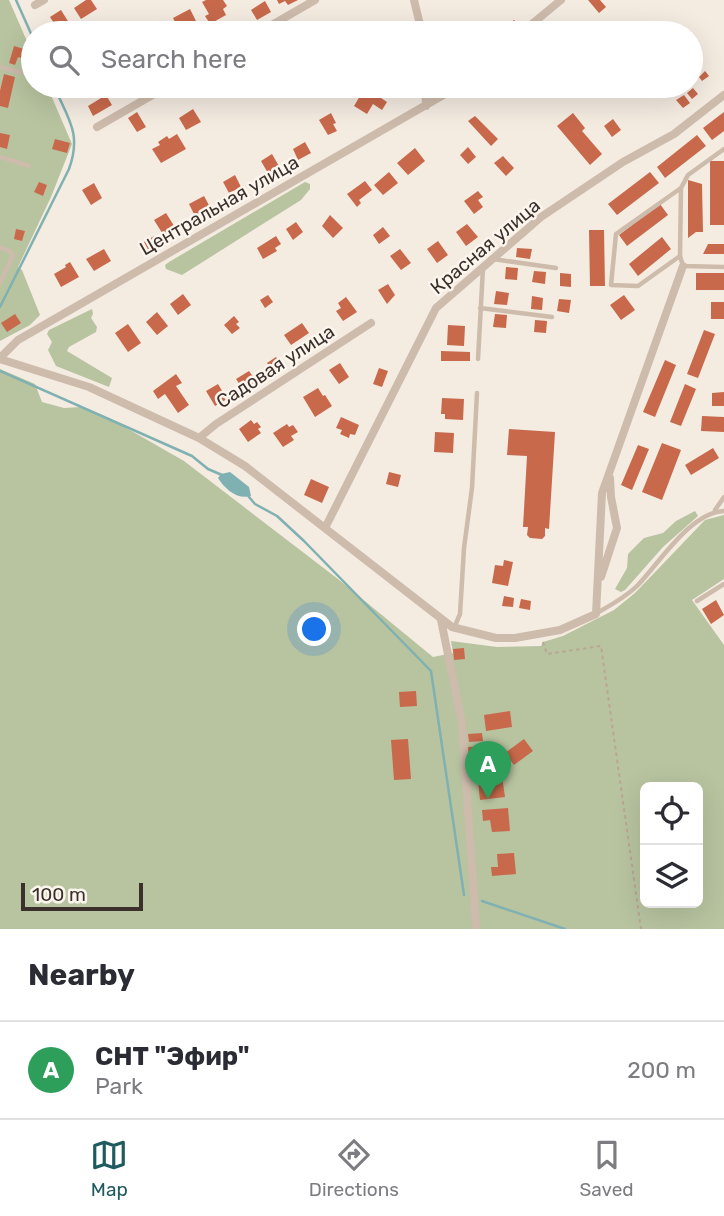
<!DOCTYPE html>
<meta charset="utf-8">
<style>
body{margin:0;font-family:Rubik,sans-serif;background:#f2f2f3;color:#2b2b33}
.controls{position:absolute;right:21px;bottom:21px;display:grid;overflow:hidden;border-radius:10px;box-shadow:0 7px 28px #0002}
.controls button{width:63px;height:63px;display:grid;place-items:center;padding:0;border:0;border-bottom:2px solid #e1e1e2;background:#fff;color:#2b2b33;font:35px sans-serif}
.scale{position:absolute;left:21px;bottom:18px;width:122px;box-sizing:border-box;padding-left:7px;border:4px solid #3b302b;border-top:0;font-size:19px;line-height:24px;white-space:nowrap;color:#3b302b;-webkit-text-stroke:5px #fbf5ee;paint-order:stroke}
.you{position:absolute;left:315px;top:630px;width:24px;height:24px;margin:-18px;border:5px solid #fff;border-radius:50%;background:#1a73e8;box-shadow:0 0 0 10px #1a73e833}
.badge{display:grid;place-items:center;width:46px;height:46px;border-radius:50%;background:#1f5a5e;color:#fff;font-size:23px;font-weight:700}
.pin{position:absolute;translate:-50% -58px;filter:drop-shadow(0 2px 4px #0008)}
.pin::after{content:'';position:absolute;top:37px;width:24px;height:21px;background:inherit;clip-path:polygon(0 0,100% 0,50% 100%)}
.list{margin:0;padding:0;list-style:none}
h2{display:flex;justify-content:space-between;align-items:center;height:91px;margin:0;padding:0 28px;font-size:30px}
h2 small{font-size:23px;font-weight:400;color:#7c7c81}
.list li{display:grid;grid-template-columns:46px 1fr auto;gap:21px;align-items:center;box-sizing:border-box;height:98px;padding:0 28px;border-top:2px solid #e1e1e2}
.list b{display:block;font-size:26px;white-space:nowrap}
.list p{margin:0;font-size:23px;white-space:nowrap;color:#7c7c81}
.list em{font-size:23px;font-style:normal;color:#7c7c81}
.icon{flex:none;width:38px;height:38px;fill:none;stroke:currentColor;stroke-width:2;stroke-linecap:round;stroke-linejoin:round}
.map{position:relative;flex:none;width:724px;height:929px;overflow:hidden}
.search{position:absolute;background:#fff;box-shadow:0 7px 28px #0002;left:21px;right:21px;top:21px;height:77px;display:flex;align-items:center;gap:18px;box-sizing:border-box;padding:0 24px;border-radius:38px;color:#7c7c81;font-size:26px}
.sheet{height:189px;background:#fff}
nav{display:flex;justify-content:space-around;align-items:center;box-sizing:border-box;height:98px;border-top:2px solid #e1e1e2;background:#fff;font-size:19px;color:#7c7c81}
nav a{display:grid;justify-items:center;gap:4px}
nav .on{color:#1f5a5e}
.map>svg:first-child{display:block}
.green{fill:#b8c4a0;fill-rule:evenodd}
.water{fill:#7fb0b2}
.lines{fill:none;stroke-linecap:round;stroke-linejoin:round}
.stream{stroke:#7fb0b2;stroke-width:2.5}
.building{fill:#c8694b}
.path{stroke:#b9a596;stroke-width:2;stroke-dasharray:3.5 3.5;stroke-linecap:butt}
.service{stroke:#cdbbac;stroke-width:4.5}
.minor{stroke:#cdbbac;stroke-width:8}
.labels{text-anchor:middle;stroke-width:5;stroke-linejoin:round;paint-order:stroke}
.street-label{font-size:19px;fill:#3b302b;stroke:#fbf5ee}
</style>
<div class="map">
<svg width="724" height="929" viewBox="0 0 724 929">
<rect width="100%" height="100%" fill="#f4ebe1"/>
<path class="green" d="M0,0H9L33,55V86H47L72,144L51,197L18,267L22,270L40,315L30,325L0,341Z
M305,182L310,184V189L301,200L182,275L166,269L165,265L169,262Z
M92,309L93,314L91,318L97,327L96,332L69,347L67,351L112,378L109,387L56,366L48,350L52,342L47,334L49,330Z
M0,369L35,384L42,402L64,408L81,407L109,418L184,461L338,579L433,657L453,653L451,641L497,647L541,646L543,642L563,636L614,610L635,593L705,520L724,515V579L692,600L724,645V929H0ZM645,787H698V903H645Z
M695,511L698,516L663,547L625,590L621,592L615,589L627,568L628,554L644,538L663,533L676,521Z"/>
<path class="water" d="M230,472L249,487L251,496C237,500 225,489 218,478L221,474Z"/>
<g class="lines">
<path class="stream" d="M16,0L33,38
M0,307L69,169C82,133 68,119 54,86
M0,371L192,456L208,469L222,475
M249,497L255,504L277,516L304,541L431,671L464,895
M482,901L565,929"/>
</g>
<path class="building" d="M86,0H91L97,9L81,19L74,8Z
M206,0H223L227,6L223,9L226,15L210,24L205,16L209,14L202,2Z
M277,0H298L288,5L285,1L279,4Z
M588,0H600L606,7L599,13Z
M265,1L271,12L257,20L251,10Z
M190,9L197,23L193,25L197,32L173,33L179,30L173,18Z
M61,10L71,26L60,33L50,17Z
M514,20L518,24L510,31L506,26Z
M14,46L24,49L21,58L18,57L15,65L9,63Z
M705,71L709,76L702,81L699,77Z
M4,74L15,77L8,108L0,106V91Z
M122,86H141L127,94Z
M210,86H227L228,88L210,98L205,88Z
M366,86H385L378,96L387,102L382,110L373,104L367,114L354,106Z
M490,86H501L504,89L493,97L486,89Z
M693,88L698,94L692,99L687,93Z
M106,95L112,105L93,116L88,106Z
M684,95L690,103L683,108L676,100Z
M193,109L201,122L186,130L179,118Z
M137,112L146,127L137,132L128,118Z
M724,112V131L712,140L703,128Z
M331,113L336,123L333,124L337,131L328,135L319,120Z
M573,113L585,128L582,131L602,154L590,165L557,126Z
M475,116L498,139L491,146L468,121Z
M613,119L621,130L612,137L604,126Z
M0,133L10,135L7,149L0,147Z
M177,134L186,149L161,163L152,149L160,145L158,142L167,136L169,139Z
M697,135L706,146L665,178L657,167Z
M55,139L70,143L67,153L52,149Z
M305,142L311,153L298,160L293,149Z
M468,147L476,157L468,164L460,155Z
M415,148L425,161L408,175L397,163Z
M272,154L280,168L269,175L261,161Z
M503,156L514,168L506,176L494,163Z
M710,161H724V225H710Z
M389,172L398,183L383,195L374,185Z
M650,172L659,183L617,215L608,204Z
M235,175L241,187L229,193L223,182Z
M688,180L702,184L703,232H696L688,238Z
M365,181L372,190L359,200L361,203L357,207L347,194Z
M39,182L47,185L43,196L34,192Z
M94,183L102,198L91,205L82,190Z
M478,191L483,197L478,200L483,207L474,214L464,201Z
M204,196L210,207L195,216L189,204Z
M660,204L668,215L627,246L619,235Z
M166,213L176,229L164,236L154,220Z
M330,215L343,228L333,238L322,226Z
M296,222L303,232L293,240L286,229Z
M467,224L478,237L466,246L456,232Z
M383,227L390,236L379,244L373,235Z
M16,229L25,231L22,241L14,239Z
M589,230H604L605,286H590Z
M154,236L158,244L148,250L144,242Z
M276,236L281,244L275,248L277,251L263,259L257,248Z
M662,237L671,249L638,276L629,264Z
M438,241L448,255L437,263L427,249Z
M708,244H724V254H703Z
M517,248L532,249L530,259L516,257Z
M104,249L111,261L94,271L86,259Z
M400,249L411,263L401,270L390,256Z
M70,262L79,277L61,287L54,274L66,267L65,265Z
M506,267L518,268L517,280L505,279Z
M534,271L546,272L545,284L532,282Z
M560,273L571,274V287L560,286Z
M696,273H724V290H696Z
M388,284L395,295L387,304L378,290Z
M496,291L509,293L507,305L494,304Z
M183,294L191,305L178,315L170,304Z
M268,295L273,302L265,308L260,300Z
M624,295L635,310L621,320L610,305Z
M532,296L543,298L542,310L531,309Z
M346,297L357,312L343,321L336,311L341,308L338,303Z
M559,299L571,300L569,313L557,311Z
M711,302H724V319H711Z
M157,312L168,326L157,335L146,322Z
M15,314L21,323L7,332L1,323Z
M495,314L507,315L506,328L493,327Z
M234,316L239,322L236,324L240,328L232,334L224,325Z
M535,320L547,321L546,333L534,332Z
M302,323L309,333L291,345L284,335Z
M128,324L141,343L128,352L115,333Z
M448,325L465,326L464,346L447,345Z
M704,330L715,334L698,378L687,374Z
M441,351L470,352V361H441Z
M276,357L284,369L275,375L267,363Z
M665,360L676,365L655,417L643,412Z
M340,363L349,377L339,384L329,370Z
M379,368L388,371L382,387L373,384Z
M249,371L257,382L244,391L236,379Z
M176,374L182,383L176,386L189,405L178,413L165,394L158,399L153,391Z
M218,384L227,399L215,406L206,391Z
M685,384L696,389L681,426L670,422Z
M318,388L323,396L325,395L332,406L315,417L303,397Z
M724,392V406H712V393Z
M442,398L464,399L463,420L445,419V414H441Z
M702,416L724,417V432L701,431Z
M341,417L359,425L355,435L350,434L349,438L340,434L342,430L336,428Z
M251,420L254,424L257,422L261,427L258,429L261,433L248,442L239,429Z
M287,424L289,427L293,425L298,432L291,436L294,440L283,447L273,433Z
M509,429L555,432L549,529L545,528V536L542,539L530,538L527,535L528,527H523L527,456L507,455Z
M435,432L454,433L453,453L434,452Z
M662,443L681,450L662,500L642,492Z
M638,445L649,449L632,490L621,485Z
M713,448L719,458L691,475L685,465Z
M389,472L401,475L398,487L386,484Z
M311,479L329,487L322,503L304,495Z
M504,560L513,562L508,586L492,583L495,565L503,566Z
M504,596L514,598L513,607L502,606Z
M521,599L531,601L530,610L519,608Z
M716,600L724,615L711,624L702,609Z
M464,648L465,659L454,660L453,649Z
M416,691L417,706L400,707L399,692Z
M510,711L512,727L486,731L484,715Z
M482,733L483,741L469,742L468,734Z
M408,739L411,779L394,780L391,740Z
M524,739L533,751L514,765L505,753Z
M485,746L486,758L469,759L468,747Z
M501,769L505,797L480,800L477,771Z
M508,808L510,831L492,832L490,820L483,821L482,810Z
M514,853L516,874L492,876L491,867H498L497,854Z"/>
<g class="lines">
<path class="path" d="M543,642L547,654L601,646L641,929"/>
<path class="service" d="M0,67L23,73
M724,149L688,175L681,188L680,256L683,266L724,267
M0,157L29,166
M0,248L10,251L13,255L0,283
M680,256L638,286L611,285L616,234L681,188
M493,259L556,268
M480,308L552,317
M478,359L483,268
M715,510L724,497
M697,601L724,584
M597,613C611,605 626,597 638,585C660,562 691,512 724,511
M454,628L460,614L464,548L472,488L477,393"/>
<path class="minor" d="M414,0L422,33
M35,5L44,0
M258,33L315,0
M521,33L561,0
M425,86L426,106
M97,127L168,86
M0,358L18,340L459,86
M0,359L89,387L199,438L245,466L452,627L496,638H515L560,630L596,614L602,493L683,266
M199,438L216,424L371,323
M325,528L436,308L541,217L623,162L674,134L724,95
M601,577L617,528L611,497L610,478
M441,620L462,723L476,925"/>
</g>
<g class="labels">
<g class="street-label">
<text transform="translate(219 205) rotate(-30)" y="7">Центральная улица</text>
<text transform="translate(485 246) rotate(-40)" y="7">Красная улица</text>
<text transform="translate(275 366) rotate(-33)" y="7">Садовая улица</text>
</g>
</g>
</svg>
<div class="controls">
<button><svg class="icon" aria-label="locate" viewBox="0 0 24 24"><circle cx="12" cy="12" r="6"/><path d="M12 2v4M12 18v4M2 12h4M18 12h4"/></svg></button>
<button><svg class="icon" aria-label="layers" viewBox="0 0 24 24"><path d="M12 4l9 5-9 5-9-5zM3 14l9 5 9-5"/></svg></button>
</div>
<div class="scale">100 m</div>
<div class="you"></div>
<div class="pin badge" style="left:488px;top:799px;background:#2e9e5b">A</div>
<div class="search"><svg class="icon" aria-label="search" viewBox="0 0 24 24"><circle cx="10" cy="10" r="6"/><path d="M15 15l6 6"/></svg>Search here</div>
</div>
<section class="sheet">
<h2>Nearby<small></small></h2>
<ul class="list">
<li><span class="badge" style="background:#2e9e5b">A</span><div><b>СНТ &quot;Эфир&quot;</b><p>Park</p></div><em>200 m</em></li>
</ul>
</section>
<nav>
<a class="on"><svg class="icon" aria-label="map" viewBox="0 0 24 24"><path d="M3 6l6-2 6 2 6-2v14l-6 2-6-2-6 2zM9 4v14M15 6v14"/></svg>Map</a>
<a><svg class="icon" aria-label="directions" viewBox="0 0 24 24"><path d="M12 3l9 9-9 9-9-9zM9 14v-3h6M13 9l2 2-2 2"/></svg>Directions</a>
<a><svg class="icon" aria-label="saved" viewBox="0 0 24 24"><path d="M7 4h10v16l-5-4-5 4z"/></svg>Saved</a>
</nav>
